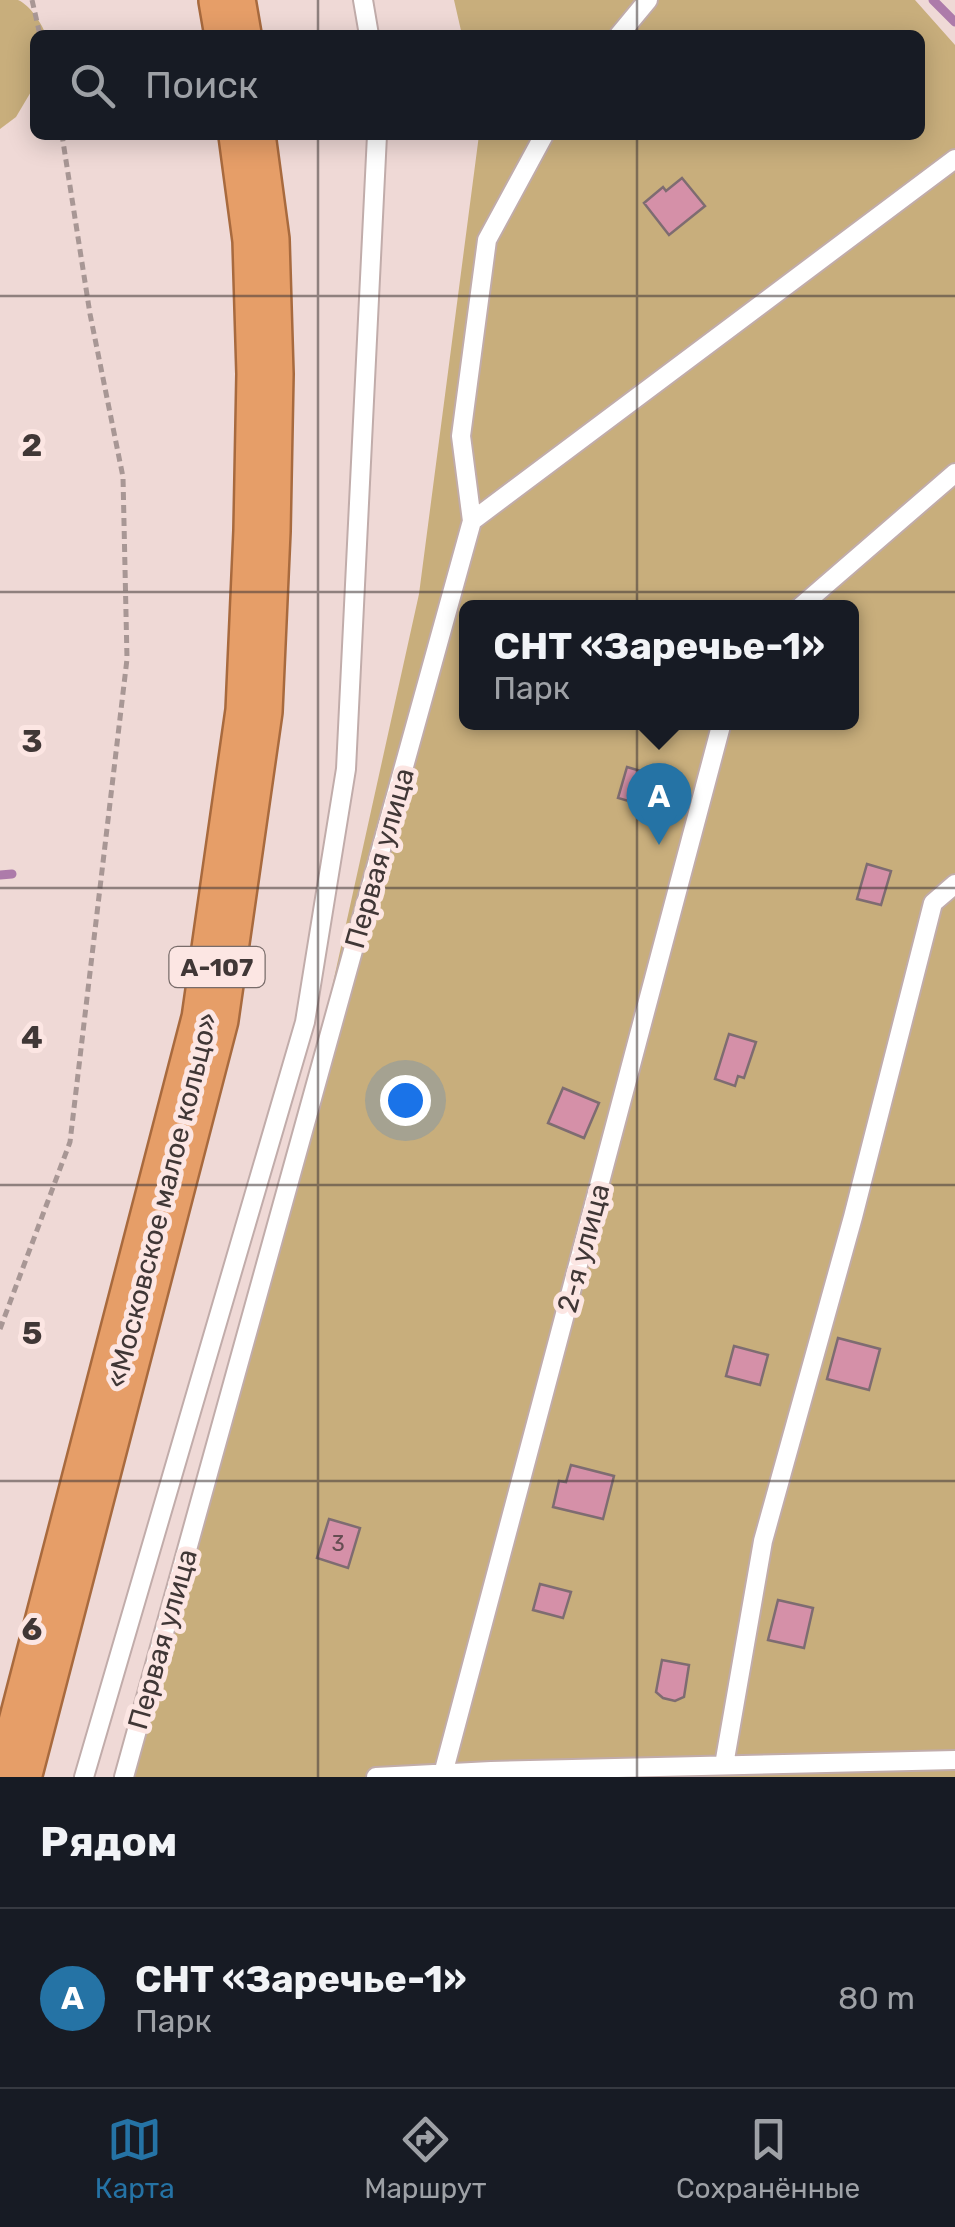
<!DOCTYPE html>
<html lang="ru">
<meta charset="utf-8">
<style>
body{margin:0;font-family:Rubik,sans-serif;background:#242831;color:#f1f3f6}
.you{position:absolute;left:405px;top:1100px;width:35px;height:35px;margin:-25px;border:8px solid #fff;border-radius:50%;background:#1a73e8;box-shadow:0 0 0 15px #1a73e833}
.badge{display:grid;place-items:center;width:65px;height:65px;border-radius:50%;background:#2573a5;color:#fff;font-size:32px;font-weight:700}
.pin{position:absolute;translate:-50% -82px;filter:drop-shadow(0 2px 5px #0008)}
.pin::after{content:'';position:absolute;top:52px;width:35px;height:30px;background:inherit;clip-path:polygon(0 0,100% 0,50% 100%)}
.popup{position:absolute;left:459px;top:600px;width:400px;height:130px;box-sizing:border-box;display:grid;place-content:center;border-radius:15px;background:#171b24;filter:drop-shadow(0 2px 8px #0005);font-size:32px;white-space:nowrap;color:#9ea1a6}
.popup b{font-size:38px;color:#f1f3f6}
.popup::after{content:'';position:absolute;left:50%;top:100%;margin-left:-20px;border:20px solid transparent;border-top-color:#171b24}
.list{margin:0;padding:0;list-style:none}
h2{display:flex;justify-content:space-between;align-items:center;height:130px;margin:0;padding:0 40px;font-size:42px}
h2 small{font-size:32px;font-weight:400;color:#9ea1a6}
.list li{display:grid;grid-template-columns:65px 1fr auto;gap:30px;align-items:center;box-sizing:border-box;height:180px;padding:0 40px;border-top:2px solid #363941}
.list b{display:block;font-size:38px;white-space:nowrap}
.list p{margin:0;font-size:32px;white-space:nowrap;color:#9ea1a6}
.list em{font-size:32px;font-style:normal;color:#9ea1a6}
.icon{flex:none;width:55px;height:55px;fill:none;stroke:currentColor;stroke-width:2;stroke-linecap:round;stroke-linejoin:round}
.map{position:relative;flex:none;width:955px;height:1777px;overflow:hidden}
.search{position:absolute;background:#171b24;box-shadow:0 5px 25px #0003;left:30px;right:30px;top:30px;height:110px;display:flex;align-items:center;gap:25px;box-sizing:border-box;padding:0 35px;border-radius:15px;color:#9ea1a6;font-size:38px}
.sheet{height:310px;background:#171b24}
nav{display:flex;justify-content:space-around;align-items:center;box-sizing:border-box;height:140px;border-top:2px solid #363941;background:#171b24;font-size:28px;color:#9ea1a6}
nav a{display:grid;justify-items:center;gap:5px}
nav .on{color:#2573a5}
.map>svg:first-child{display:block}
.green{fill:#c8ae7c;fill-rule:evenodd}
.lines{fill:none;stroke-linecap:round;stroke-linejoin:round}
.stream{stroke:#ad7baa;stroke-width:9}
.building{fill:#d590a8;stroke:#7e6c71;stroke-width:2.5}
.service-casing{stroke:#c1acaa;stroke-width:22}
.trunk-casing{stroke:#a86a3e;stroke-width:60}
.path{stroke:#a89795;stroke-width:5;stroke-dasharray:8 5;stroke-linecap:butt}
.service{stroke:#fff;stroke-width:18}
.trunk{stroke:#e69e68;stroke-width:55}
.grid{fill:none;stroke:#403736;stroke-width:2.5;stroke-opacity:0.55}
.labels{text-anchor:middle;stroke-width:10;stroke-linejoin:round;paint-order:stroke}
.number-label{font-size:22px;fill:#654d52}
.shield{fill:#fce6e3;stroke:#786c6a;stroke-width:2.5}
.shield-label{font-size:25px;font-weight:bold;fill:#403736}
.street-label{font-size:28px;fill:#403736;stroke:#fce6e3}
.grid-label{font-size:32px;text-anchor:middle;font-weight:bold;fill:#403736;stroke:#fce6e3;stroke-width:10;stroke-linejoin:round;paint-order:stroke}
</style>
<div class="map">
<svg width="955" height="1777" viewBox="0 0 955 1777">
<rect width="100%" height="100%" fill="#efd9d6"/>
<path class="green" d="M0,0C2,0 16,0 18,0C30,5 42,24 46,35H35V85L16,117L0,129Z
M454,0H915L955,45V1777H123L308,1096L419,594L479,135H920V35H462ZM467,608H852V722H467Z"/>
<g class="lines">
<path class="stream" d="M933,0L955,22
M0,875L12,874"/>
</g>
<path class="building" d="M682,178L705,206L669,235L644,203L663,187L666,191Z
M627,767L658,776L649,807L618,798Z
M867,864L891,871L881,905L857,899Z
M729,1034L756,1042L744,1078L738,1076L735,1086L715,1079Z
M563,1088L599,1103L584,1138L548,1123Z
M838,1338L880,1349L869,1390L827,1379Z
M734,1346L768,1355L760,1385L726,1376Z
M571,1465L614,1476L603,1519L553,1507L559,1481L566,1482Z
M329,1519L360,1528L348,1568L317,1558Z
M540,1584L571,1592L563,1618L533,1610Z
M778,1600L813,1608L804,1648L768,1640Z
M662,1660L689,1665L684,1697L675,1701L663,1698L656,1692Z"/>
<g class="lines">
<g class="service-casing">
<path id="service" d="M363,0L369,35
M619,35L648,0
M472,521L461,436L487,240L544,135
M799,608L955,473
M724,1765L763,1541L853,1217L933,903L955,884
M443,1774L722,722
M84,1777L305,1022L346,769L377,135
M124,1777L472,521L955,159
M376,1777L491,1771L955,1760"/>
</g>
<g class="trunk-casing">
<path id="trunk" d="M227,0L233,35
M13,1777L210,1019L254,711L262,531L265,374L261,240L247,135"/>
</g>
<path class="path" d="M32,0L40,35
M0,1329L70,1142L127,659L123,477L90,314L62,135"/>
<use href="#service" class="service"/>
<use href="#trunk" class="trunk"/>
</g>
<path class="grid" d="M318,0V35M637,0V35M318,135V1777M637,135V1777M0,296H955M0,592H955M0,888H955M0,1185H955M0,1481H955"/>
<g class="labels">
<g class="number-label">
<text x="338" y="1551">3</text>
</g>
<rect class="shield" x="169.5" y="947" width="95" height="40" rx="8"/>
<g class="shield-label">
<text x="217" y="976">А-107</text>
</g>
<g class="street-label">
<text transform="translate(379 858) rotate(-74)" y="10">Первая улица</text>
<text transform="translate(162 1200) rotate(-76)" y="10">«Московское малое кольцо»</text>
<text transform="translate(583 1248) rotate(-75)" y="10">2-я улица</text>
<text transform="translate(162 1639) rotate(-74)" y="10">Первая улица</text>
</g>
</g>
<g class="grid-label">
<text x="32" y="456">2</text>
<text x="32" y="752">3</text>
<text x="32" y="1048">4</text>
<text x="32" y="1344">5</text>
<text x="32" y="1640">6</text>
</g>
</svg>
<div class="you"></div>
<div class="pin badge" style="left:659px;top:845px">A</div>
<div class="popup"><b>СНТ «Заречье-1»</b>Парк</div>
<div class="search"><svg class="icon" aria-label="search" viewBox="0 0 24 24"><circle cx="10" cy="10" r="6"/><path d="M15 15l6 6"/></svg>Поиск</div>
</div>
<section class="sheet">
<h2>Рядом<small></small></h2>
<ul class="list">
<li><span class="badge">A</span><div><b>СНТ «Заречье-1»</b><p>Парк</p></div><em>80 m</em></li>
</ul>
</section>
<nav>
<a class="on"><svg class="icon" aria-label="map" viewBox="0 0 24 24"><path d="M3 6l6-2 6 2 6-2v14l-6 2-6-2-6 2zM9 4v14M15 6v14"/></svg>Карта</a>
<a><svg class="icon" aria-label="directions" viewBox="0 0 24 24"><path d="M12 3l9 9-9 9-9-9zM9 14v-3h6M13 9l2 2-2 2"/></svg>Маршрут</a>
<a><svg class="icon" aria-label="saved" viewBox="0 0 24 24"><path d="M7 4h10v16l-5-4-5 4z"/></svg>Сохранённые</a>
</nav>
